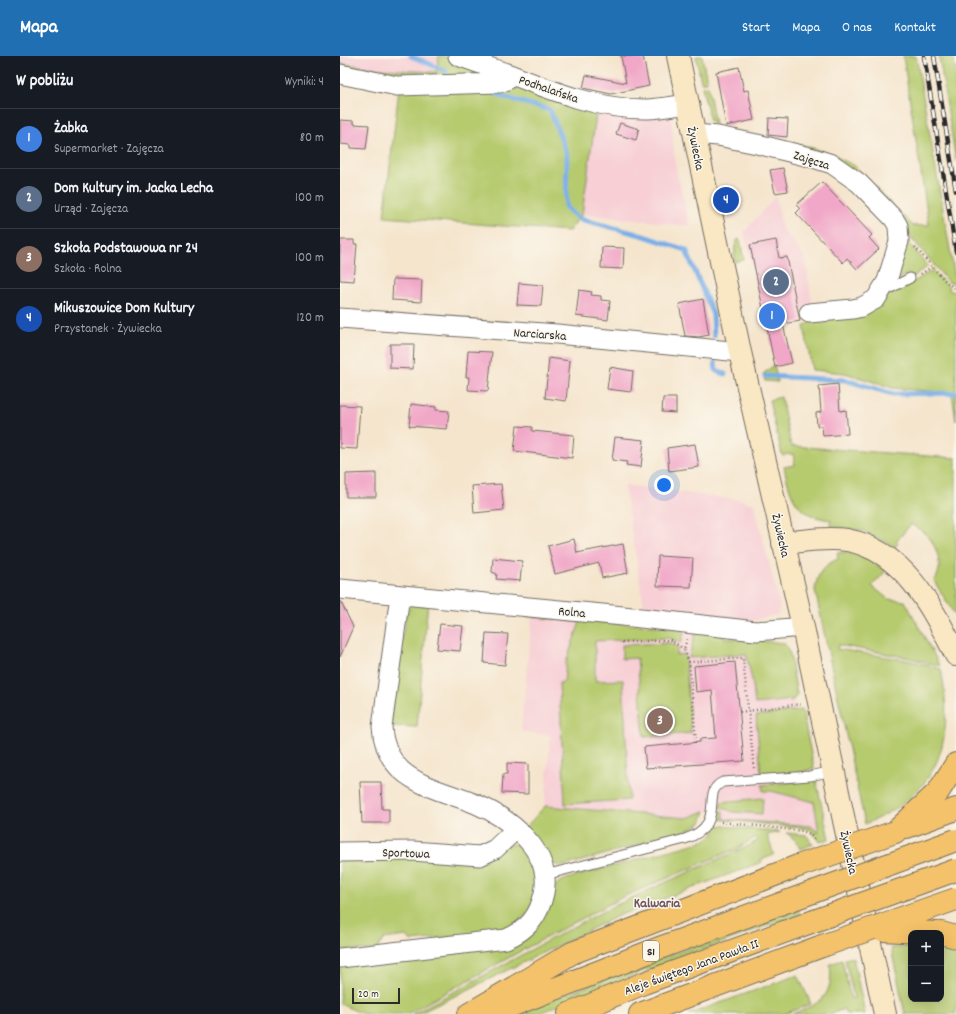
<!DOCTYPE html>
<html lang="pl">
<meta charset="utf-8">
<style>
body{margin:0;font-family:Dekko,sans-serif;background:#20242c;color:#f1f3f6}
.controls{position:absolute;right:12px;bottom:12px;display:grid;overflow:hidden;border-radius:8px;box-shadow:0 4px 16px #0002}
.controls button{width:36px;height:36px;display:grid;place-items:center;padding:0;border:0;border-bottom:1px solid #363941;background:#171b24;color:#f1f3f6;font:20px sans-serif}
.scale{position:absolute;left:12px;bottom:10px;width:48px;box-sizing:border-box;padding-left:4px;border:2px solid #2b2b2b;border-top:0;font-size:11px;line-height:14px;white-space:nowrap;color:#2b2b2b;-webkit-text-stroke:3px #fbf7ec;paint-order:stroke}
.you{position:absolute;left:324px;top:429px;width:14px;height:14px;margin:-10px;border:3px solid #fff;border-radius:50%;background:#1a73e8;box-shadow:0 0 0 6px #1a73e833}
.badge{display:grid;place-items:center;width:26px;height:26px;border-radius:50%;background:#1f6fb2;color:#fff;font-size:13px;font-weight:700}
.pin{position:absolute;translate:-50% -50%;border:2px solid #fff;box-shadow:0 1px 4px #0006}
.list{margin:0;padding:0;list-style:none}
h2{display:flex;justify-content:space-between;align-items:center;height:52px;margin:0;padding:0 16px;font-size:17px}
h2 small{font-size:13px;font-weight:400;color:#9ea1a6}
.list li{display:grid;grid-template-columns:26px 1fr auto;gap:12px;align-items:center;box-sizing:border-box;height:60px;padding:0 16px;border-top:1px solid #363941}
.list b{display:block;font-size:15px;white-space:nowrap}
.list p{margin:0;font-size:13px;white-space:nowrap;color:#9ea1a6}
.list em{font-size:13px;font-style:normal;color:#9ea1a6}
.map{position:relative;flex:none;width:616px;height:958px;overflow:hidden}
header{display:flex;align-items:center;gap:24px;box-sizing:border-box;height:56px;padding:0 20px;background:#1f6fb2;color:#fff}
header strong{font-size:19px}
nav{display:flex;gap:22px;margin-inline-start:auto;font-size:14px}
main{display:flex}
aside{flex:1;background:#171b24}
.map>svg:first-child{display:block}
.built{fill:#f7cfd5}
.green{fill:#b6ca6e;stroke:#707a4c}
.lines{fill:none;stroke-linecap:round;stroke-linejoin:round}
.stream{stroke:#7aafe7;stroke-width:5}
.building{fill:#f1a7c7}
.service-casing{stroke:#726c64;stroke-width:11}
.minor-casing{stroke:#726c64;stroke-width:21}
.secondary-casing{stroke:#726c64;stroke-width:24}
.motorway-casing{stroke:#726c64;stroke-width:24}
.path{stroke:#726c64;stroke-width:2.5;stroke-dasharray:1 3;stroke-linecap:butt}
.service{stroke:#fff;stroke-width:9}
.minor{stroke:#fff;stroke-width:19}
.secondary{stroke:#fae7c3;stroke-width:22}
.motorway{stroke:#f3c26a;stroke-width:22}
.rail-casing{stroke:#2b2b2b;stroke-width:4.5}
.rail{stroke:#fbf7ec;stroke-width:3;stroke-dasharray:9;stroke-linecap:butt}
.motorway-bridge-casing{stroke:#726c64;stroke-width:24;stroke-linecap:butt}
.motorway-bridge{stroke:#f3c26a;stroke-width:22}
.labels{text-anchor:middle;stroke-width:3;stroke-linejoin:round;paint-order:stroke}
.shield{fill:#fbf7ec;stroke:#696865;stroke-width:1}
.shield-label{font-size:12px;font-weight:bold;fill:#2b2b2b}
.street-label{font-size:13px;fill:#2b2b2b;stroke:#fbf7ec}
.neighbourhood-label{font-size:14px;font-weight:bold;fill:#705662;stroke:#fbf7ec}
</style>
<header>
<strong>Mapa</strong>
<nav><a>Start</a><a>Mapa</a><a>O nas</a><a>Kontakt</a></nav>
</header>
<main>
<aside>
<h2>W pobliżu<small>Wyniki: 4</small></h2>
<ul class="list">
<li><span class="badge" style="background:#3f7fe0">1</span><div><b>Żabka</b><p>Supermarket · Zajęcza</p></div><em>80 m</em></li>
<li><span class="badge" style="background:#5c6f8a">2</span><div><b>Dom Kultury im. Jacka Lecha</b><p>Urząd · Zajęcza</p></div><em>100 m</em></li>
<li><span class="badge" style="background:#8d6e63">3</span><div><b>Szkoła Podstawowa nr 24</b><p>Szkoła · Rolna</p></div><em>100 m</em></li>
<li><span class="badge" style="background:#1a4fb4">4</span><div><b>Mikuszowice Dom Kultury</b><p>Przystanek · Żywiecka</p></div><em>120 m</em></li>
</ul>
</aside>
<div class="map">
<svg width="616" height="958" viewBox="0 0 616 958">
<rect width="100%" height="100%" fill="#fbf7ec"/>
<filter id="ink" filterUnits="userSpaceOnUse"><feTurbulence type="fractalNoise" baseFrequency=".025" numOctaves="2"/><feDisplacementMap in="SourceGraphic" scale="8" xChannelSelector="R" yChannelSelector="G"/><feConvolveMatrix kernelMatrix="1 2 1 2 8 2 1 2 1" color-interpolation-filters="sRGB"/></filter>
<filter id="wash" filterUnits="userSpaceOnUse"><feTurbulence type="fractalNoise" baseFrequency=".012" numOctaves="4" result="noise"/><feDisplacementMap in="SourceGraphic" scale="16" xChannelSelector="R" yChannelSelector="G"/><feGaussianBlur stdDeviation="0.9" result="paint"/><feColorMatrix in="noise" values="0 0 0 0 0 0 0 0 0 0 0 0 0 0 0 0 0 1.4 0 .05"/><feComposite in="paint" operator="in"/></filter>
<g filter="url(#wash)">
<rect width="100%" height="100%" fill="#f5e5cd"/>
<path class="built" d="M0,0H99L96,16L38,13L0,7Z
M257,52L331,58L335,108L350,170L242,158Z
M436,140L442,172L465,201L473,252L461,253L462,266L425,273L404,176Z
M284,429L401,444L414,448L440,550L439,556L437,559L412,565L385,566L305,557Z
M192,561L421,586L443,599L469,714L480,777L471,770L383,763V755H365L347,762L205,750L210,680L181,675Z"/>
<path class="green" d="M99,0H105L161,19L77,27L0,15V7L38,13L96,16Z
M356,0H362L367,26H361Z
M563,0H576L616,228L608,226L533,135L430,83L467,90L492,99L515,110L573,170L589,169Z
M599,0H613L616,17V106Z
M175,28L257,52L242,158L229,175L44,161L59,33Z
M368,30L375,69L370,65L362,31Z
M565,182L588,210L573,221L568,218L550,229Z
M398,183L400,184L404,204L394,206L395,190Z
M592,214L609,231L610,235L616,236V365L612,337L553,332L505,317L472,314L464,270L479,262L548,239L577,224Z
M434,309L438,326L425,325L423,318Z
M441,341L451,390L616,402V561L594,525C604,513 598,492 588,481C584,476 577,472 571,468L556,486L558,487L555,491L523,475L491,470V464C456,460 451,442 444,411L455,409L453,398L442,399L429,344Z
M508,496L529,504L546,515L532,530L548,543L565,545L600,610L570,602L498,589L497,593L571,605L601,613C616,689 597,739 525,768L475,534C477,518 483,509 498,503L497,497Z
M88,545L77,671L49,670L66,557L73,547Z
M187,560L342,572L344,577L341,587L329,582L255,585V625L283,624L289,744L225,748L219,627L224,626L226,606L240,566Z
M359,574L382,577L384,582L444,587L450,598L457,639L453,644L415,648L412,624L406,598L349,602L355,578Z
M330,587L339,592L336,599L345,598L351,677L304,681L297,602L282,603V589Z
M462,654L474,712C459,719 437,717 421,717L416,660Z
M476,724L489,783L480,786L470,773L376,763L377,755H383V763L471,770L479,777L474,746L431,735H423L422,729Z
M423,742L422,758L393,756L380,751L381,746Z
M205,750L347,762L365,755L361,767L346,775L224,810C205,810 194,786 184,773Z
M375,769L440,776L427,779L434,799L421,804L422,806L278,860L78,958H72C134,926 194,891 256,859C306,834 359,812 410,789L418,784L416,781L400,791L281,842L181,895L67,958H23L0,948V906L185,884L192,875L213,832L218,827L226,823L364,785L374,778Z
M447,777L466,779L473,788L460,793L456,785Z
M176,788L187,794L199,823L191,855L168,875L72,885L66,880L44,883L36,894H0V802H17L21,807L41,806L47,800Z
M457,852L459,854V858L275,926L197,958H173Z
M571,890V943H601V892L616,897V958H565L551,892Z
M513,901L525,958H506L504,953L490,958H452C480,948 494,941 490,908L502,904L511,943L514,942L505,903Z
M458,919L471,948L444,958H349Z"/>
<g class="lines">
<path class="stream" d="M71,0L106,15
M150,34L163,41L210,54L227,98L226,152L240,163L301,179L346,194L373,258L374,280
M375,307L376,315L385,318
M425,320L505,324L553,338L616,337"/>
</g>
<g id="blocks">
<path class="building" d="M281,0H303L309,30L271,38L243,32L246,19L286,27Z
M399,11L404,35L408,34L414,64L386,70L376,16Z
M429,62L448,63L447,81L428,79Z
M0,64L14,65V68L29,69L26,93L11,92V89L0,88Z
M280,67L299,73L296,84L276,78Z
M443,112L448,135L435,137L430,114Z
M482,126L532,179L529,182L539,193L517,213L507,202L503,207L456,157L460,153L456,149Z
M0,184H14V188H17L14,225L0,224Z
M436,184L439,202L447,201L460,265L443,268L452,307L435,311L410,189Z
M262,191L284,192L283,213L261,212Z
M53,223L82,224L81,246L52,244Z
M179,227L203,229L201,250L177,249Z
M239,234L252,236L251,239L261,240V244L270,245L268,264L236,260Z
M363,243L369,279L359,281L345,280L339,248Z
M50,288H74L73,313L50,312Z
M128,295L152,296L148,335L128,334L129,321H126Z
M209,302L230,305L226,345L205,342Z
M270,311L293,315L291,336L267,333Z
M498,328L500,355L506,354L508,378L483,380L482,370H477L476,357L481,356L479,330Z
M323,342H336V357L322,356Z
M71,348L96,351V354L109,355L107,373L69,370Z
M0,349L20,350L17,393L0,392Z
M177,370L192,371V375L234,379L232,402L174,395Z
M275,381L304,384L301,411L286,409L287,406L272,404Z
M355,388L359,411L329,415L327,392Z
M36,417V441H6V418Z
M161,428L164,454L134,457L132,430Z
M234,483L237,497L283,488L288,517L262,522L259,507L215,518L208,490Z
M318,500L353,502L351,531L317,530Z
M153,502L182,505L180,525L156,523L157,518L152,516Z
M0,544L13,571L0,601Z
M100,568L123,570L120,595L97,593Z
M146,577L168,578L165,609L144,607Z
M395,606L404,705L306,712L304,691L360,686V683L376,682L372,634L356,636L354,610Z
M167,707L188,708V738L162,737L163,718H167Z
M20,726H41L42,753H49V767H22Z"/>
</g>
</g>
<g filter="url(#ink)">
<use href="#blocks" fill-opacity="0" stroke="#726c64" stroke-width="1"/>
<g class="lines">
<g class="service-casing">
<path id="service" d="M545,235L570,222
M205,819L345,783C389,768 359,736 383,726L470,720L493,715"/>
</g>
<g class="minor-casing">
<path id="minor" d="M118,0L172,19
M0,18L57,30L159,27L167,24L172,19C215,36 261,54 308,53C322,52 335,50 348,48
M355,78L378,80L417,88L473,102L492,108L519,127L554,163L558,170L559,185L547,225L536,243L522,251L513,253L469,257
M0,262L217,278L400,296
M0,533L283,560L416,575L463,571
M0,796L72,795L140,800L155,793L176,773
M0,902L166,883C188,874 199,860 204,837C213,795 169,762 136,748C112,738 81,732 61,714C49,702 43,688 42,671L60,539"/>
</g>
<g class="secondary-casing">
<path id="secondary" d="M338,0L400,296L463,571L545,958
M443,487C464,485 486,481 507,484C564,494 593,553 616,599"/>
</g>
<g class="motorway-casing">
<path id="motorway" d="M567,771L616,753
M555,776L598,736L616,708
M601,877L616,881
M129,958L232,897L458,810
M150,958L322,891L473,836
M229,958L304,927L474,865
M300,958L482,890"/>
</g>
<path class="path" d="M575,191L606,226L616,233
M581,218L592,211
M347,583L344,593L349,606
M282,586L330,584L344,593
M400,656L461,648
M356,686L349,606L403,602L414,713
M381,766L463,775L470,778L475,785"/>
<use href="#service" class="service"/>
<use href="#minor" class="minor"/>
<use href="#secondary" class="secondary"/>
<use href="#motorway" class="motorway"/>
<g class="rail-casing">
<path id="rail" d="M584,0L616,196
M594,0L616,135"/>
</g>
<use href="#rail" class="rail"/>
<g class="motorway-bridge-casing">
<path id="motorway-bridge" d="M458,810L555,776
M473,836L616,784
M474,865L616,814
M542,874L598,877
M482,890L616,843"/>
</g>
<use href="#motorway-bridge" class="motorway-bridge"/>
</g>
</g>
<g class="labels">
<rect class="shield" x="303" y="885" width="16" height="20" rx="3"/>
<g class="shield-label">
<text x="311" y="899">S1</text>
</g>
<g class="street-label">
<text transform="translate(209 32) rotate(19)" y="5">Podhalańska</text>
<text transform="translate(357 92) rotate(79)" y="5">Żywiecka</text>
<text transform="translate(472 103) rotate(18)" y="5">Zajęcza</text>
<text transform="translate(200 277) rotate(4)" y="5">Narciarska</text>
<text transform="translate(442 479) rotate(77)" y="5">Żywiecka</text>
<text transform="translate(232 555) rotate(5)" y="5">Rolna</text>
<text transform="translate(66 796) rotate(2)" y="5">Sportowa</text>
<text transform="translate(510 796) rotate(78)" y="5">Żywiecka</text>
<text transform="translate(351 910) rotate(-20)" y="5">Aleje świętego Jana Pawła II</text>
</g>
<g class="neighbourhood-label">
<text x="317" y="851">Kalwaria</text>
</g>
</g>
</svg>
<div class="controls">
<button>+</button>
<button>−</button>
</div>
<div class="scale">20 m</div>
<div class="you"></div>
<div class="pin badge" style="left:432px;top:260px;background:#3f7fe0">1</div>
<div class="pin badge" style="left:436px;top:226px;background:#5c6f8a">2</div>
<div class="pin badge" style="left:320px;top:665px;background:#8d6e63">3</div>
<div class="pin badge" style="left:386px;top:144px;background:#1a4fb4">4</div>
</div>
</main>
